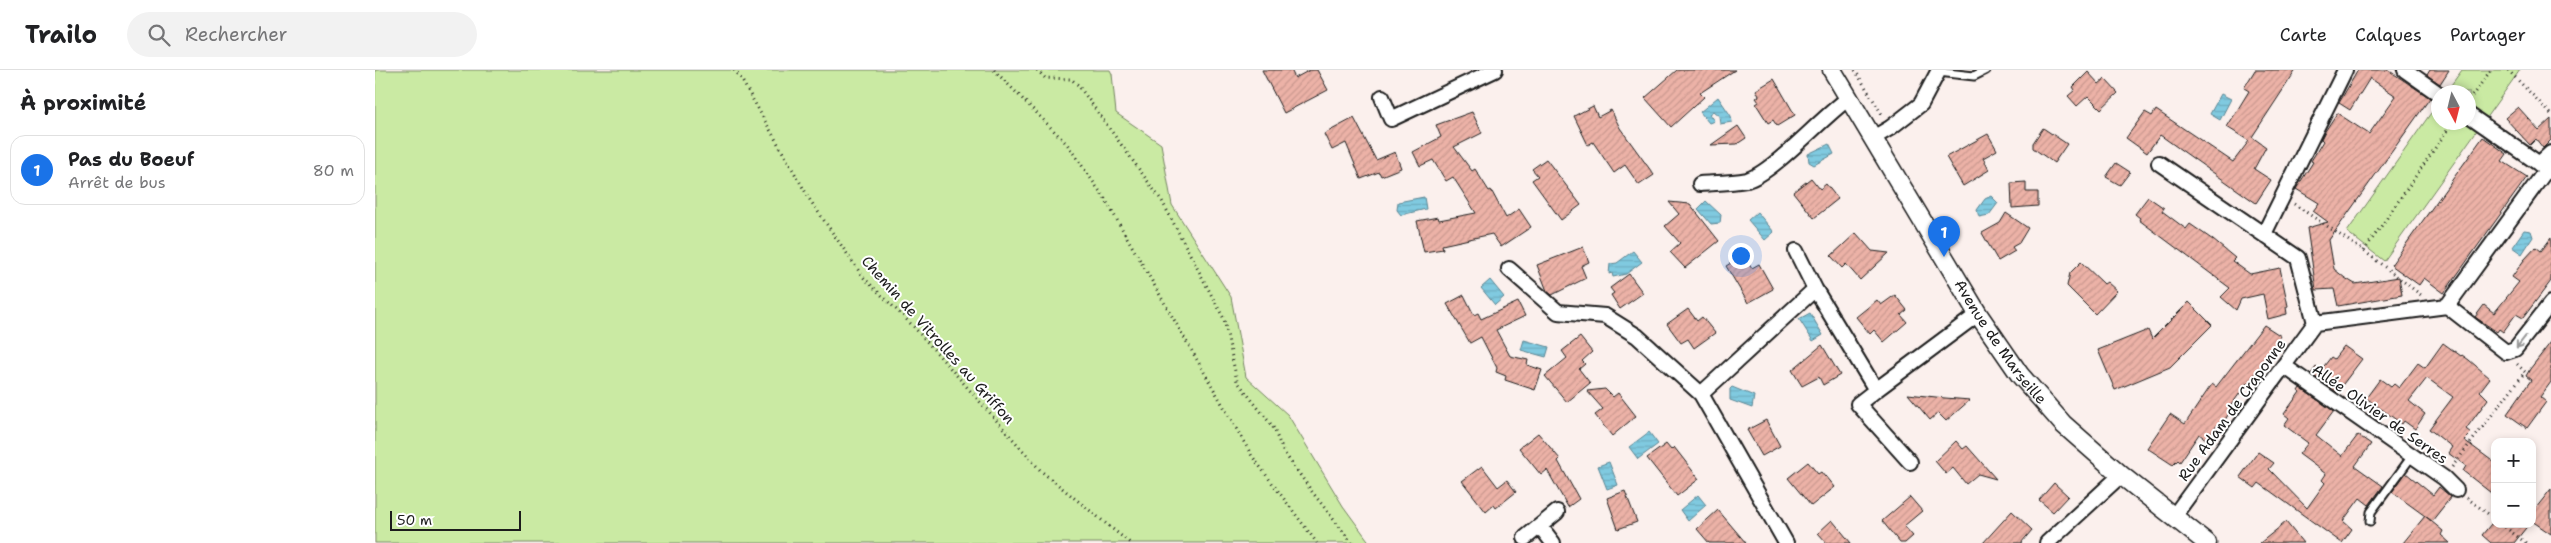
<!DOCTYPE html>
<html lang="fr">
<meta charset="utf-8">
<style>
body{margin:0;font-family:"Shantell Sans",sans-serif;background:#f2f2f2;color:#202124}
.controls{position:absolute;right:15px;bottom:15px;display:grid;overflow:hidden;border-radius:10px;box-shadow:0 2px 8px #0003}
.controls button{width:45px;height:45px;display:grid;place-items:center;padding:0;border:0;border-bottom:1px solid #e0e0e0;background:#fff;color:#202124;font:25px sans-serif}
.compass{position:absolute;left:2056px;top:15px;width:45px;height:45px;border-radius:50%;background:#fff;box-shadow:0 2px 8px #0003;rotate:173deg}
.scale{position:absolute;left:15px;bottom:12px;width:131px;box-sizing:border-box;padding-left:5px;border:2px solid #1c1c1c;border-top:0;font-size:14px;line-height:18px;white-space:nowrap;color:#1c1c1c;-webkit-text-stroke:4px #fff;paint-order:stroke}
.you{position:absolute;left:1365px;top:185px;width:18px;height:18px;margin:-12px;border:4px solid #fff;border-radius:50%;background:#1a73e8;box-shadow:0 0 0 8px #1a73e833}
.badge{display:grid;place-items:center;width:32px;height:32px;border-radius:50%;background:#1a73e8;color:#fff;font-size:16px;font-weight:700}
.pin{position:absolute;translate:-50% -41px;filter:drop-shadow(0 1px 2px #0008)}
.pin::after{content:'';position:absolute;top:26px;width:18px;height:15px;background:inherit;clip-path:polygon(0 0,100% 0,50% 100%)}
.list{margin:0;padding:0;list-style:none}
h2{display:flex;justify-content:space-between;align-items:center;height:65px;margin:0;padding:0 20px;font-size:21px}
h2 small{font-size:16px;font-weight:400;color:#757577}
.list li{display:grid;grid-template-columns:32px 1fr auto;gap:15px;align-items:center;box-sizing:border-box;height:70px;margin:0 10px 10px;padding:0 10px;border:1px solid #e0e0e0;border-radius:15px}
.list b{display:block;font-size:19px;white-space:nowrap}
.list p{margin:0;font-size:16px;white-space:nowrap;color:#757577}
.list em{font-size:16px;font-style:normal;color:#757577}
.icon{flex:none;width:28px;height:28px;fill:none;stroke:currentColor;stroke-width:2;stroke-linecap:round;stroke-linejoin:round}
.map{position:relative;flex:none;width:2176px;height:473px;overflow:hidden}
header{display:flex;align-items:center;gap:30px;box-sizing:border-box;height:70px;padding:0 25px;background:#fff;border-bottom:1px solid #e0e0e0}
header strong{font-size:24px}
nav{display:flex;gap:28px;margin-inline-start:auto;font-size:18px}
.search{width:350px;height:45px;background:#f2f2f2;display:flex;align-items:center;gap:12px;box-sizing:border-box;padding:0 18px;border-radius:28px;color:#757577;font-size:19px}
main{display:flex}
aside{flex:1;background:#fff}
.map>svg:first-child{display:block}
.green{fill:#caeaa3;stroke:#738360}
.water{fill:url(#water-rules);stroke:#588492}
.building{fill:url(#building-hatch);stroke:#1c1c1c}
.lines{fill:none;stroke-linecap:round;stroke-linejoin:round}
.service-casing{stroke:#1c1c1c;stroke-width:11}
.minor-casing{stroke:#1c1c1c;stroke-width:18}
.tertiary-casing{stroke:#1c1c1c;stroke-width:21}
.path{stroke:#1c1c1c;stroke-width:3;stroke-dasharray:1 4;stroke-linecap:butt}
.service{stroke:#fff;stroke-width:7}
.minor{stroke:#fff;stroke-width:14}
.tertiary{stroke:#fff;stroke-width:18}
.oneway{stroke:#999}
.labels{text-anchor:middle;stroke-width:4;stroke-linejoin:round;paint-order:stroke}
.street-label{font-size:15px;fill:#1c1c1c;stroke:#fff}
</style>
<header>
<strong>Trailo</strong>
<div class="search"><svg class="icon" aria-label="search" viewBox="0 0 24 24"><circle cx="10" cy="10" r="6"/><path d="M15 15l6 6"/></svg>Rechercher</div>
<nav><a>Carte</a><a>Calques</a><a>Partager</a></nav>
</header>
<main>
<aside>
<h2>À proximité<small></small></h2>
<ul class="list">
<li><span class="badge">1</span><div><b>Pas du Boeuf</b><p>Arrêt de bus</p></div><em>80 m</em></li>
</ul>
</aside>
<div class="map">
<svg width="2176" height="473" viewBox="0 0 2176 473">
<defs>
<pattern id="water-rules" width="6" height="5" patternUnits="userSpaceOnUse" patternTransform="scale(1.25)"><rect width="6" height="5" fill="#80cae0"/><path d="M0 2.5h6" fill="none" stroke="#6eadc0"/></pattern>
<pattern id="building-hatch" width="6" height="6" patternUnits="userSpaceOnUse" patternTransform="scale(1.25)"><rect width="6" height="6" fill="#ecb2a7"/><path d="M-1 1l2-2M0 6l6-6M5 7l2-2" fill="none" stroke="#ca988f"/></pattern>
</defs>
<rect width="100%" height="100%" fill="#fbf0ed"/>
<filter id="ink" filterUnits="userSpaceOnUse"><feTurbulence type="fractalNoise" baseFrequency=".02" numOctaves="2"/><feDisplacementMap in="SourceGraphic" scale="10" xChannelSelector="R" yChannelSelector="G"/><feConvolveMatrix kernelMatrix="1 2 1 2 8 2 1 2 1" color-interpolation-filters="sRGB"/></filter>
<g filter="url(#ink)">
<path class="green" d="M0,0H735L737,4L741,43L786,74L797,135L856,227L871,307L913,345L968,436L995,473H0Z
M2087,0H2145L2009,191L1972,162L2063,33L2064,52H2094V22H2071Z"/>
<path class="water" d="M1846,24L1856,29L1845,50L1835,44Z
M1343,27L1356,46L1357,52L1345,54L1344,46L1338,41L1334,44L1339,51L1334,53L1325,42Z
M1454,74L1459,84L1439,95L1434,92L1433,84Z
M1616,126L1623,133L1614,145L1604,147L1602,140L1610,129Z
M1049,127L1051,139L1026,145L1022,140L1023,132Z
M1331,131L1346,145L1345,153L1336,154L1323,139Z
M1382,142L1399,162L1390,170L1373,150Z
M2149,160L2156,161L2158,167L2147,184L2137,177Z
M1258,181L1267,192L1251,204L1238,207L1237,203L1234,204L1235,194L1242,193Z
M1115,210L1129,227L1120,235L1106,218Z
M1435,243L1448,265L1438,271L1424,249Z
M1149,270L1174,277L1171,287L1146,280Z
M1357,317L1379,326L1377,338L1355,330V319Z
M1274,362L1283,374L1263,389L1254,377Z
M1234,392L1243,415L1232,419L1223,396Z
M1323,425L1331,435L1313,451L1305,440Z"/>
<path class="building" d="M887,0H916L920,8L935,0H942L953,20L909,43Z
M1302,0H1360L1325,23L1329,27L1296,57L1270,28Z
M1880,0H1921L1877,67L1891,77L1879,99L1896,110L1881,133L1785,65L1772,83L1751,68L1770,42L1777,46L1781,40L1858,92L1874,71L1852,57L1874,21L1869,18Z
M1983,0H2013L2055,28L1954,170L1959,199L1970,208L1980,214L2024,207L2027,225L1963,236L1959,219L1941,220L1932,158L1953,152L1938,141L1944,133L1921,119L1938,92L1936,91L1948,71L1946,69L1949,63L1962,43L1994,64L2021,26L1995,8L1975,40L1964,33Z
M2055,0H2074L2065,14L2052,5Z
M1713,2L1724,14L1730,9L1743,23L1726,39L1713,26L1702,36L1693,26L1700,20L1698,17Z
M1399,9L1420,45L1402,56L1398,50L1393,53L1381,34L1384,32L1381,28L1384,26L1381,20Z
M1218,36L1223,47L1236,40L1245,58L1279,105L1264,115L1250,95L1239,103L1218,72L1213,75L1199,46Z
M2143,37L2164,60L2176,49V70L2168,78L2161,69L2155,75L2130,48Z
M1097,42L1107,63L1079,77L1097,101L1100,99L1114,121L1116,120L1131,148L1144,139L1156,157L1126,177L1117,164L1067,175L1068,179L1049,182L1042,151L1063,147L1064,150L1101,143L1078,107L1071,111L1058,90L1045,96L1038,82L1066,67L1061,55Z
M979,48L1001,90L1020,82L1026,98L1006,106L1004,102L986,109L971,73L957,80L949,64Z
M1363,56L1371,68L1362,74L1336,75Z
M1668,58L1692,74L1679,93L1658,78V73Z
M1613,64L1622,80L1608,88L1614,100L1588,116L1571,87Z
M2108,67L2132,84L2127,91L2152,107L2069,223L2049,208L2044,215L2016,195Z
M1171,89L1206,135L1186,150L1157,110L1163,106L1157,99Z
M1741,93L1755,102L1745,115L1731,107Z
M1436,108L1445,119L1451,114L1463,129L1439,148L1418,122Z
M1651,112V122H1663V136L1637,138L1636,113Z
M1773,127L1789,138L1787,141L1811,159L1815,154L1838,170L1860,188L1857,191L1875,204L1905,198L1913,236L1911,237L1912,244L1893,249L1888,224L1866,229L1861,240L1846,227L1855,218L1764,150L1765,148L1760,144Z
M1294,132L1315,134L1344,171L1310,198L1295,182L1305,173L1290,156L1304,144Z
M1631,143L1653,158L1644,173L1637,177L1640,181L1623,191L1607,163L1625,153Z
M1481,163L1497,181L1514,183L1485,210L1471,194L1467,198L1456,186Z
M2176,168V211L2148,248L2141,244L2128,262L2124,259L2122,262L2100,247L2109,235L2119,243L2144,212L2137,207L2149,190L2161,177L2166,181Z
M1208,177L1214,192L1206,196L1211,208L1177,225L1172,221L1162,195Z
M1369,185L1377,198L1384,194L1398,219L1373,233L1351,196Z
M1706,192L1729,214L1732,212L1742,221L1720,244L1692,216L1695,203Z
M1254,204L1268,223L1245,239L1236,225L1239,223L1235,218Z
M1089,225L1099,245L1103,243L1106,249L1143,232L1150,246L1121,260L1135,286L1153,290L1152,295L1167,300L1160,320L1130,310L1131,306L1121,302L1122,298L1106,267L1095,273L1072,234Z
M1520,225L1532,240L1526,245L1532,252L1509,272L1499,260L1495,264L1481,247L1502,230L1506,235Z
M1814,232L1837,255L1795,297L1740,320L1723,280L1773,260L1777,269Z
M1313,239L1322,251L1327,247L1340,263L1319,278L1313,269L1306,273L1292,254Z
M1889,255L1906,266L1874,314L1872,313L1855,337L1857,339L1846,356L1843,354L1832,370L1824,364L1805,392L1803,390L1798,395L1772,378L1795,344L1810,354L1837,314L1841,317Z
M1205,267L1217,282L1207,291L1210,294L1204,299L1215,313L1192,332L1170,306L1192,288L1187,281Z
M2176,272V312L2165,327L2171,332L2152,358L2132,344L2156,310L2151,306L2155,299Z
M2068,273L2086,286L2087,285L2094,290L2115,308L2105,321L2113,329L2091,359L2096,363L2089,370L2120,393V426L2088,401L2091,396L2073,383L2077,377L2054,359L2078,327L2052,308L2034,331L2050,344L2040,359L2029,351L2027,354L1991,328L2005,309L2016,317L2019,314L2024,318L2043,293L2050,298Z
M1447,275L1465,305L1448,315L1444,307L1427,316L1417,300Z
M1969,276L1987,289L1962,322L1936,304L1941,297L1946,300L1956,287L1959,289Z
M1925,318L1959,341L1941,365L1967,386L1983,365L1996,374L1980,396L2008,416L1994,435L1985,428L1968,451L1977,459L1967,473L1884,413L1880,418L1865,407L1883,382L1899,393L1894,399L1932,438L1950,413L1947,410L1951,404L1924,384L1933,373L1909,355L1914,348L1909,344L1925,322L1923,321Z
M1230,319L1238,327L1243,323L1261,346L1237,366L1220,345L1228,339L1212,321Z
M1533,324L1570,328L1595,330L1571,351L1563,343L1555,350Z
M1391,350L1405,376L1387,386L1372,360Z
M1163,363L1185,389L1183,391L1204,429L1193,437L1172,400L1166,405L1144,378Z
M1581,371L1588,379L1592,376L1621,409L1603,404L1591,414L1578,398L1571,404L1560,391Z
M1291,374L1296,380L1299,377L1324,409L1302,426L1272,388Z
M1433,392L1443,404L1446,402L1450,407L1451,406L1460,417L1436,436L1413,408Z
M1107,396L1123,417L1132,410L1141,422L1121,438L1119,435L1111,442L1087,411Z
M2031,403L2058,425L2064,417L2076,427L2057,451L2017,422Z
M1679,413L1693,426L1678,442L1664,430Z
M2176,419V464L2157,451V443Z
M1250,421L1262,452L1243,459L1232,428Z
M1535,427L1547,441L1529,456L1538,466L1530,473H1525L1507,451Z
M1343,440L1371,473H1334L1322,459Z
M1637,441L1657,460L1646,473H1608Z
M2050,446L2068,461L2066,465L2075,473H2028Z
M1457,450L1476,473H1452L1443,463Z
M1911,452L1928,473H1885Z
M2116,454H2154L2139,473H2116L2107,465Z"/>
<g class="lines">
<g class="service-casing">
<path id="service" d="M1563,2L1599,6L1611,0
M1995,451L1996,442L2037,386"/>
</g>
<g class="minor-casing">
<path id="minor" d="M2030,0L2064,24
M1007,27L1016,49L1120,0
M2094,45L2176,102
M1498,68L1515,58L1546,34L1564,0
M1784,93L1923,188L1940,253L2072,236L2172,99
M2164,94L2176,83
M1325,114C1340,113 1357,113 1372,110C1398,103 1448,46 1474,28
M1889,164L1970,0
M1421,181L1440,219
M1134,199L1183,242L1230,246L1262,266L1326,324L1411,473
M2072,236L2131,282L2140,279L2176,233
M1909,296L2069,408L2081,420
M1501,320L1483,334L1535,392
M1326,324L1440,219L1501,320L1603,244
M1799,446L1940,253
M1165,456L1178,473
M1150,468L1182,442
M1672,473L1746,405"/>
</g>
<g class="tertiary-casing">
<g id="tertiary">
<path id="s1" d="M1457,0L1603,244L1645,305L1688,354L1746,405L1832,473"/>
</g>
</g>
<path class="path" d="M359,0L365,7L435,130L488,207L538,256L666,401L755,473
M619,0L692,74L730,129L877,386L942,473
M662,0L670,8L696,9L703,15L787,131L849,249L862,311L898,357L908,381L938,423L977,473
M1480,0L1508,46
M2133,0L2176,44
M2094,30L2116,0
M1919,134L1989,181L2046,225
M1989,181L2078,52
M2077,397L2150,302L2142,294
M2092,428L2120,449
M2126,454L2151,473"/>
<use href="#service" class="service"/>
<use href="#minor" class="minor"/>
<use href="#tertiary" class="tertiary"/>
</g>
<defs><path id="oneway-shaft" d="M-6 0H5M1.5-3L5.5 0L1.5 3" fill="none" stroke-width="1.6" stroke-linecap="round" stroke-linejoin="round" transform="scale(1.25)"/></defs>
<use class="oneway" href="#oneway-shaft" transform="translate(2146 272) rotate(128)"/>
</g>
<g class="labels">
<g class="street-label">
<text transform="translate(563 270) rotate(48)" y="5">Chemin de Vitrolles au Griffon</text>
<text dy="5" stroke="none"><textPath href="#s1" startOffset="320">Avenue de Marseille</textPath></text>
<text transform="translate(1857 340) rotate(-54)" y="5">Rue Adam de Craponne</text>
<text transform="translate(2005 344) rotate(35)" y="5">Allée Olivier de Serres</text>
</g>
</g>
</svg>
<div class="controls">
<button>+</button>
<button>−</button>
</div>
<svg class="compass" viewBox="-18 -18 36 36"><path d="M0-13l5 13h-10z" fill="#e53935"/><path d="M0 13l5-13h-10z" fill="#757577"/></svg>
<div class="scale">50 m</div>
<div class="you"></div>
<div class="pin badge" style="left:1569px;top:187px">1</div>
</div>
</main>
